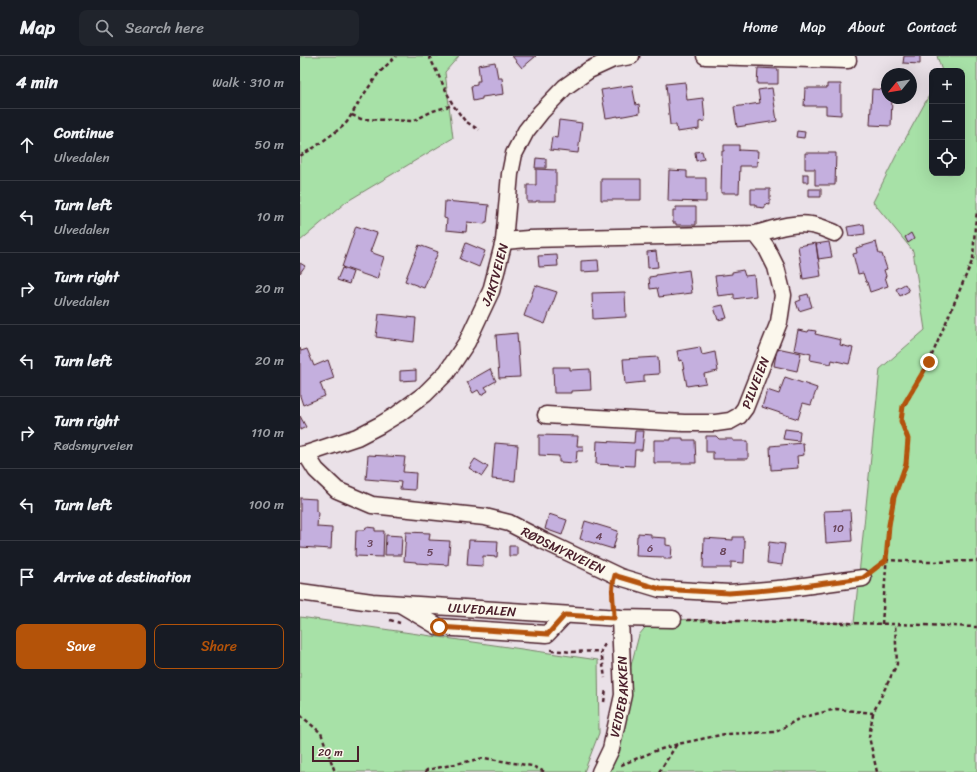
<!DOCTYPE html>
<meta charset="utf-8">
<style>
body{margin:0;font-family:Sriracha,sans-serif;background:#20242c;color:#f1f3f6}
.controls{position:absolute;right:12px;top:12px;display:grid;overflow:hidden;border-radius:8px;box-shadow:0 4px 16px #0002}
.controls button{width:36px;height:36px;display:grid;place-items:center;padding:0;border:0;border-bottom:1px solid #363941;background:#171b24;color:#f1f3f6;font:20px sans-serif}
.compass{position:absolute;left:581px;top:12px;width:36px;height:36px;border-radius:50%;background:#171b24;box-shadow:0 4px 16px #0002;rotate:240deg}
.scale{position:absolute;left:12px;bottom:10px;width:47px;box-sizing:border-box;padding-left:4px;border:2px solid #4a1f2b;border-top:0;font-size:11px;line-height:14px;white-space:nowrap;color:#4a1f2b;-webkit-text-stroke:3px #fbf7ec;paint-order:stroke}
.stop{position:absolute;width:12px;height:12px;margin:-9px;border:3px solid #b45309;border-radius:50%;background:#fff}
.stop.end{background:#b45309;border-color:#fff;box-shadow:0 1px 4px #0008}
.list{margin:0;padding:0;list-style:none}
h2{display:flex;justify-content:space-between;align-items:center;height:52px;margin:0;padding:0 16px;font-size:17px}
h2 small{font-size:13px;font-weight:400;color:#9ea1a6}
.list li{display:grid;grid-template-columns:26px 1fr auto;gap:12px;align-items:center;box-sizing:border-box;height:72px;padding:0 16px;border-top:1px solid #363941}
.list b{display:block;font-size:15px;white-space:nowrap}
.list p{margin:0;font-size:13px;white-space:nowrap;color:#9ea1a6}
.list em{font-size:13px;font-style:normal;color:#9ea1a6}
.actions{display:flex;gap:8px;padding:12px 16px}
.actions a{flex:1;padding:9px 0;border:1px solid #b45309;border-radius:8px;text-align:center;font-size:14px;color:#b45309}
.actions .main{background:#b45309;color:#fff}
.icon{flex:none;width:22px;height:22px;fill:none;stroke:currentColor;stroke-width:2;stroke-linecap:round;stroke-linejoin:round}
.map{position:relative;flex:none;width:677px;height:716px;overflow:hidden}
header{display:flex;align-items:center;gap:24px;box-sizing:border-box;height:56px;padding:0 20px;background:#171b24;border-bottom:1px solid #363941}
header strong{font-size:19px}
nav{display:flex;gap:22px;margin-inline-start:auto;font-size:14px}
.search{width:280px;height:36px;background:#20242c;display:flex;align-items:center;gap:10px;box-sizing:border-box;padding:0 14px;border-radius:8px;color:#9ea1a6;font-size:15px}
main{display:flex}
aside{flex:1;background:#171b24}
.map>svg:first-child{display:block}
.green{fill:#a7e1a7;stroke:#788069}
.building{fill:#c4afde;stroke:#4a1f2b}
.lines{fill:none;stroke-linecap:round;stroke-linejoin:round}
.minor-casing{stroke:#4a1f2b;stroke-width:19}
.path{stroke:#4a1f2b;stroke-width:2.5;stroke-dasharray:4 3;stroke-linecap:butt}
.minor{stroke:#fbf7ec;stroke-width:16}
.route{stroke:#b45309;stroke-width:5}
.labels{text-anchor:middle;stroke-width:3.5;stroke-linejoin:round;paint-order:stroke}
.number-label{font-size:11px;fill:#684358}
.street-label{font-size:13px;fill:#4a1f2b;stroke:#fbf7ec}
</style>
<header>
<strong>Map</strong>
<div class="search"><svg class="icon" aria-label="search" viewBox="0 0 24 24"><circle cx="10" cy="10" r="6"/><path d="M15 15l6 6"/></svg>Search here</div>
<nav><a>Home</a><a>Map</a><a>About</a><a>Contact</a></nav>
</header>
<main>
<aside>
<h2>4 min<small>Walk · 310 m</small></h2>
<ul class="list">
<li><svg class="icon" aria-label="ahead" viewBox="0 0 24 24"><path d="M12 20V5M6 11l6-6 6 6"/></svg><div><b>Continue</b><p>Ulvedalen</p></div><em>50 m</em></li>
<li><svg class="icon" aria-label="left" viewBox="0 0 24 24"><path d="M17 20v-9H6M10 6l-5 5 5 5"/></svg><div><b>Turn left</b><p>Ulvedalen</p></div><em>10 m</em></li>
<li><svg class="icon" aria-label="right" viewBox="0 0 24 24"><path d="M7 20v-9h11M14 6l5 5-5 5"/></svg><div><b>Turn right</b><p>Ulvedalen</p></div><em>20 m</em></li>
<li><svg class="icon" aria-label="left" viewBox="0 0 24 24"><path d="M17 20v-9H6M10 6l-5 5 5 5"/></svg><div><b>Turn left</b></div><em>20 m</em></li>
<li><svg class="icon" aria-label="right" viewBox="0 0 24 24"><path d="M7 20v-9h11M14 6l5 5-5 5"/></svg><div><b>Turn right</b><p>Rødsmyrveien</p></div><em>110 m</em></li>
<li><svg class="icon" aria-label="left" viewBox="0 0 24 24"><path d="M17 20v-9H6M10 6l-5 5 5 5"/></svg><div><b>Turn left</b></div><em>100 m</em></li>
<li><svg class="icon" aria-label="arrive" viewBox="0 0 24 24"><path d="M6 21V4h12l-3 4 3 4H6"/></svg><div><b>Arrive at destination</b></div></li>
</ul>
<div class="actions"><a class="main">Save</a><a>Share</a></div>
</aside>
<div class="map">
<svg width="677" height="716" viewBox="0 0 677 716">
<rect width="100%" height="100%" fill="#eae1e8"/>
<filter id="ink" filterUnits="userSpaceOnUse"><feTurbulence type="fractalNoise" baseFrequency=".025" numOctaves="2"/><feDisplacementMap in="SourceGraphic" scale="8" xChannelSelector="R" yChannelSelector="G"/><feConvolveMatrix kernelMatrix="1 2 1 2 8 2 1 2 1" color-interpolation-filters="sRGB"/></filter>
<g filter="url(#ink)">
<path class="green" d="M0,0H159L145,16L153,82L46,146L0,185Z
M637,0H677V716H303L339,579L352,563L554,567L580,313L625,274L613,195L573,146L596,100L632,34V117H662V15H642Z
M0,561L298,604L299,677L284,716H0Z"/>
<path class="building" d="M212,0H236L222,12Z
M604,0H620V8L603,7Z
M195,6L198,22H202L204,38L182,41V43L173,45L171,30L177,29V25H180L178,9Z
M458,12L478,13V28H457Z
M385,26L387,44L403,42L405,65L399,66V73L377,76L376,69H370L366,28Z
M527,28H541V59L526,58V50H504L505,32H527Z
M332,29L336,49L339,48L340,57L318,61V60L306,62L301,34Z
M472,32L477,65L437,71L434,51L460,47L458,34Z
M572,33L587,34V42H592L591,70L570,69Z
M259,64L282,67L278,97L250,94L252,81L257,82Z
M497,75L505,76L504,82L496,81Z
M424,89H439V95V94L458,95L457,110H440L439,137H421L422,95H424Z
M402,95L404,103L396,105L395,96Z
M505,97H536L535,129H515V113H505Z
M236,102L246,103V112H235Z
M236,113L256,114V145H236V146H227V129H236Z
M369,114L387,115V122H406V146L368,145Z
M503,118H508V126H503Z
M301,123H341V144H301Z
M451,133H470V149L465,148V152L456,151V148H451Z
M509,133H521V141H509Z
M145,145L189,149L187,166H185V168L167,166L166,176L146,174L147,163L144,162Z
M376,151H396V169H376V167H373V154H376Z
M564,168L565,178L549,180L547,171Z
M56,170L77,177L70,196L84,201L77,223L42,211Z
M611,177L614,183L608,187L605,181Z
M529,186L532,201L518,203L516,188Z
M576,186L579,198H582L587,213L584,214L586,220L585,221L588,230L570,236L567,226H566L563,217L558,218L553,198L557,197L556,192Z
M166,187L185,195L179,211L160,203Z
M516,187L521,220L503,223L498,190Z
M119,189L138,196L124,232L105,225Z
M356,195L358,211L348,212L347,196Z
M257,199L258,210L239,211L238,200Z
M298,204L299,215L281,216V205Z
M0,207L5,210L0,217Z
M42,212L53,216L49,228L37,224Z
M389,214L392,237L359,241L357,232L350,233L349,221L356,220V219Z
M443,214L445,220L454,219L456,240L434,243V238L418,240L415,220L432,218V216Z
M605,228L609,235L600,240L596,233Z
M235,229L257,236L245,268L224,260Z
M325,236L326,261L293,263L292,237Z
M508,238L512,251L499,255L496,246L501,244L500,240Z
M423,249L427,262L418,264L414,251Z
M79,258L116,262L114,286L76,281Z
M498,274L508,276L509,274L516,275L515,278L541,284L540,289L553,292L549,308L532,304L531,308L510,304L511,298L494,294Z
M217,277L220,321L199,322L196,279Z
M400,291L402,299L415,296L418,315L404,318L406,327L387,330L382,304L379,305L377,295Z
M0,292L1,295L7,293L14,310L28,304L34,322L20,327L25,340L3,349L0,340Z
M477,292L501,297L497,315L474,310Z
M358,301L359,318L344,319V326L325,328L323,303Z
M253,311H270V314L290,313L291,334L271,335V337H254Z
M190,313L196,325L185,331L188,335L181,339L178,334L173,337L167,326Z
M116,314V324L100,325V315Z
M485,321L517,332L511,349L503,347L498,363L462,351L467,334L479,338Z
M0,360L6,371L0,374Z
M485,373L500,375L499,385L483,383Z
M335,375H344L342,394H335L334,410L296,408L297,385L334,387Z
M239,379L278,380L277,390H283V395H277L276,407L259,406V400L239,399Z
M406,380H416L419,383H433V385H448V403H413V396H406Z
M371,382H383V384H395L396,407H354V384H371Z
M195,387L218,389L215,425L192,423Z
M503,387L504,399L497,400L498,412L471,414L470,390Z
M68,399L105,401L103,416L116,417L115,434L100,433L101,426L66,423Z
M175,403L188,411L182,420L169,412Z
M0,442L16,443V455L18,456L17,471L32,472L31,493L0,491Z
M550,454L552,485L526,487L524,455Z
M249,458L267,464L262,479L245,473Z
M285,465L318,475L313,493L280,483Z
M66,471L75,472V475H84L83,501L55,500L56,474H65Z
M106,476L130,477L129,484L150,485L148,509L116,507V506L104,505Z
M338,477L351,478V481L366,482V489L372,490L371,503H364V501L336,500L337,480H338Z
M86,479L102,480L101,499H85Z
M433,481H443V484L445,485L444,507L431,506V512H403L404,482L433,484Z
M169,484L198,485L197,501L183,500V510L167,509Z
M469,486L485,488L482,509L467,507Z
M209,490H217V500H209Z"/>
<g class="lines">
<g class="minor-casing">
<g id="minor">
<path d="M405,0L548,4"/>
<path d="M204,185L228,183L456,178C474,173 493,166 511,169C519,170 527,174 535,177"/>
<path id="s1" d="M246,359L384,367H416L430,365L439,360L445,352L479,266L483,239L476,211L466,191L456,178"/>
<path id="s2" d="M6,398L16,414L37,434L72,449L185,461L209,467L244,485L320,521L360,533L429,537L489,532L563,522"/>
<path id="s3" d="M0,399L6,398L57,381L80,369L98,358L125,338L147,316L167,286L191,235L204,185L210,118L214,98L226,75L241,56L265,31L289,14L313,3L331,0"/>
<path id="s4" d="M0,536L72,546L320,562L373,563"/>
<path d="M102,549L139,571L247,578L265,559"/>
<path id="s5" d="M300,716L311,693L323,639L320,562"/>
</g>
</g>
<path class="path" d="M129,0L153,49L165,65L179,74
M52,59L61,63L113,65L133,55L153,49
M0,100L15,91L42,71L47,66L62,41L78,18L96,0
M574,513L586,504L628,506L677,505
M312,533L313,546
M90,564L100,567
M387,564L595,568L677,571
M582,568L589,469L594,441L606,408L608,383L601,365L603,351L629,306L673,203L675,170L677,156
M305,588L301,595L305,622
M251,594L272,596L301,595
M304,646L306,633
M573,657L569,681L577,716
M0,659L21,677L35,716
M321,709L355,695L378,688L425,678L476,676L500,662L536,653L573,657L597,608L595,568
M125,716L127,714L184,702L232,710L245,716
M359,716L377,688"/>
<use href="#minor" class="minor"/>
</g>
</g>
<g class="lines" filter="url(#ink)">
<path class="route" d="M139,571L248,578L265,559L314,562C314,547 310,533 315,519L320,521L360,533L429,537L456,535L488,532L563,522L586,504L589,469L594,441L606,408L608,383L601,365L603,350L629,306"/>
</g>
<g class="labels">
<g class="number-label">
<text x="538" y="476">10</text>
<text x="299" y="484">4</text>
<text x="70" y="491">3</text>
<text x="350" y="496">6</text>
<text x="423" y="499">8</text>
<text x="130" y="500">5</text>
</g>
<g class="street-label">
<text dy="5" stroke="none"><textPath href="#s3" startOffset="281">JAKTVEIEN</textPath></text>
<text dy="5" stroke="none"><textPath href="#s1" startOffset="232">PILVEIEN</textPath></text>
<text dy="5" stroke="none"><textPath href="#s2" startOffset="285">RØDSMYRVEIEN</textPath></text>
<text dy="5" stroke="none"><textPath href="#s4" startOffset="183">ULVEDALEN</textPath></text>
<text dy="5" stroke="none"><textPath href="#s5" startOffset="79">VEIDEBAKKEN</textPath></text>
</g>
</g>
</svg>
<div class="controls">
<button>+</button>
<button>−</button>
<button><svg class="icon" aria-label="locate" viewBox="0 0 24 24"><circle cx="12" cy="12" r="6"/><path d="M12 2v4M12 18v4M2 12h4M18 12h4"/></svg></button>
</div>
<svg class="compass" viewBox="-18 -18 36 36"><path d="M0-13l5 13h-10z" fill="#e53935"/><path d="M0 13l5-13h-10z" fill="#9ea1a6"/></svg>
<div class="scale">20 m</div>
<div class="stop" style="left:139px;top:571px"></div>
<div class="stop end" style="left:629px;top:306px"></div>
</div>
</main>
